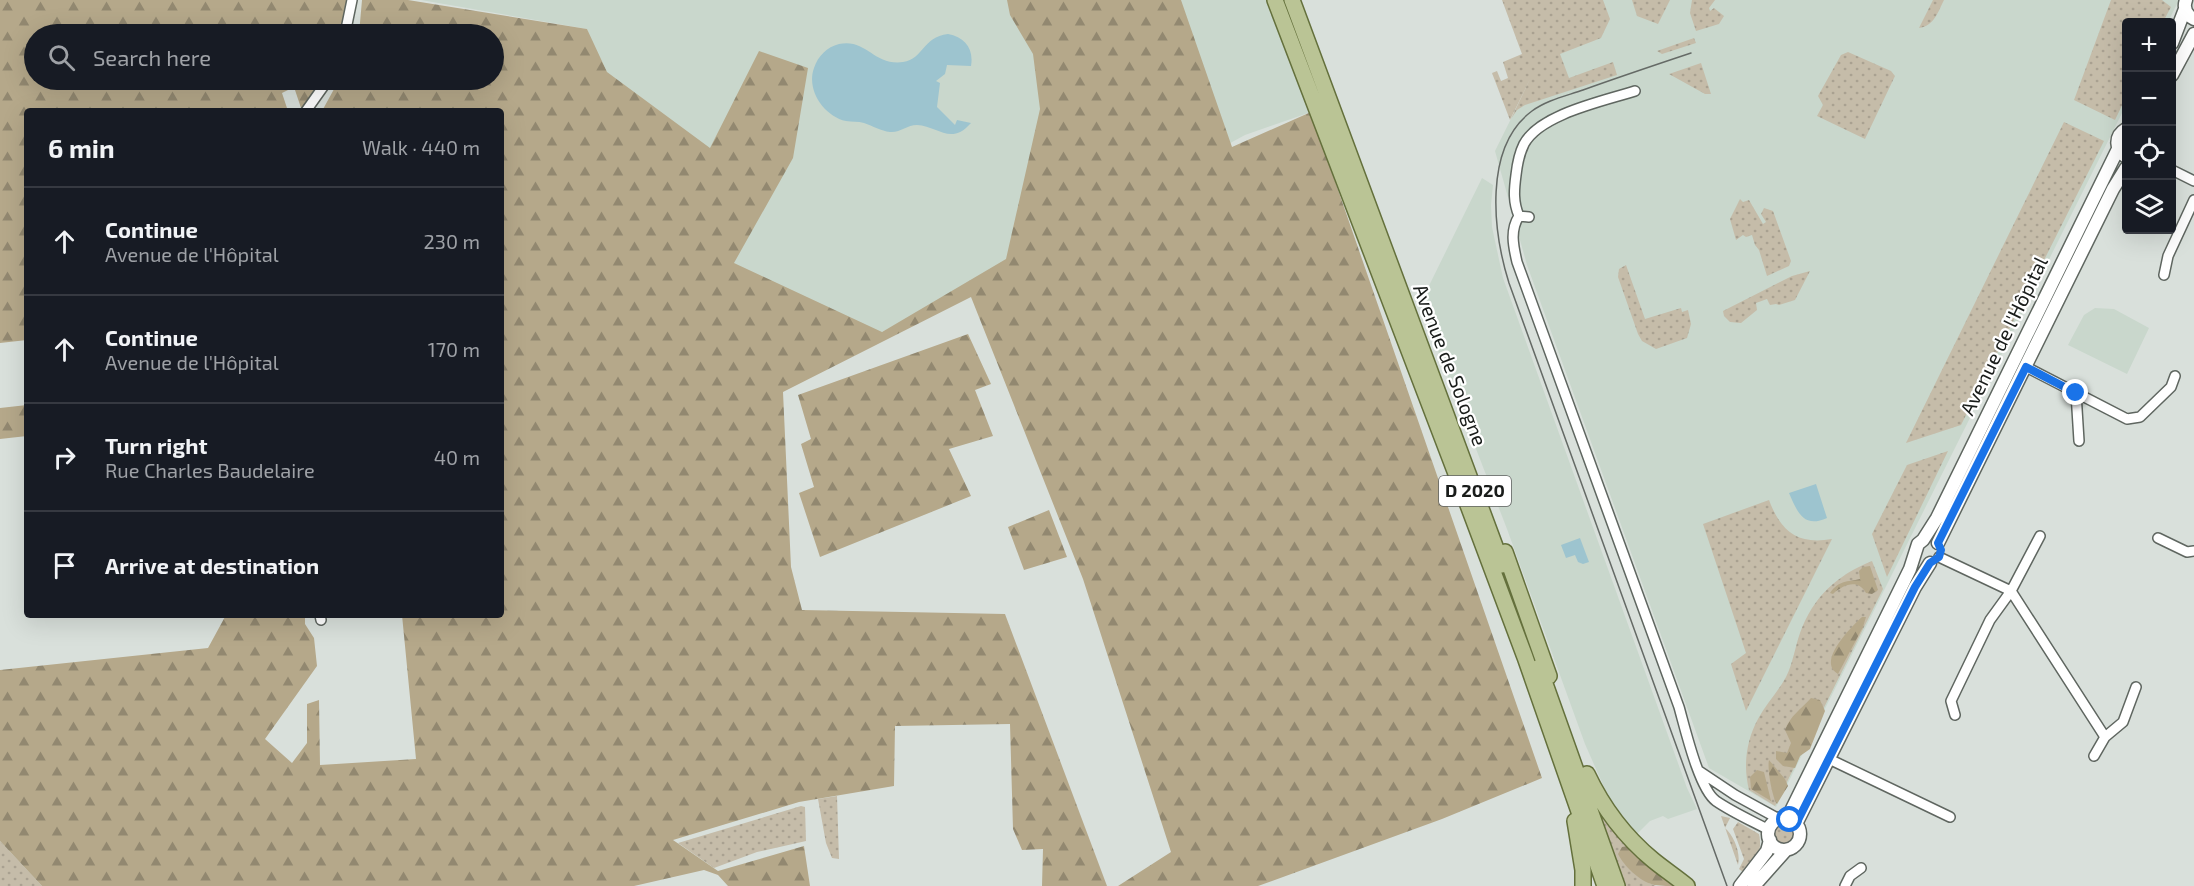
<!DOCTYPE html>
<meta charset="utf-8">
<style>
body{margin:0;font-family:"Exo 2",sans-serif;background:#242831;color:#f1f3f6}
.controls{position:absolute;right:18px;top:18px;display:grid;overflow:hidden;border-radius:6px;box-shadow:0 6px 24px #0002}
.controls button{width:54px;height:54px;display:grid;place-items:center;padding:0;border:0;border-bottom:2px solid #363941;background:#171b24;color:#f1f3f6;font:30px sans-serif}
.stop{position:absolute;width:18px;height:18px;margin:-14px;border:4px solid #1a73e8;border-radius:50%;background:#fff}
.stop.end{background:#1a73e8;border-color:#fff;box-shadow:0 2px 6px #0008}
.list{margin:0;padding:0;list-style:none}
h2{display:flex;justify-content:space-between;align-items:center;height:78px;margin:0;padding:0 24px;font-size:26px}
h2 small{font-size:20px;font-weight:400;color:#9ea1a6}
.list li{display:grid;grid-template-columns:39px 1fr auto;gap:18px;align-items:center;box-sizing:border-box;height:108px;padding:0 24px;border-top:2px solid #363941}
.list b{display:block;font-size:22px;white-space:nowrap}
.list p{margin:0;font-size:20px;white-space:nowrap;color:#9ea1a6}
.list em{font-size:20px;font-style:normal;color:#9ea1a6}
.icon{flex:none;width:33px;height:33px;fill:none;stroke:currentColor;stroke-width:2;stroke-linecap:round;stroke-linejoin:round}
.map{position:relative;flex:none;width:2194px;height:886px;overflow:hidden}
.search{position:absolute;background:#171b24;box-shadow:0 6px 24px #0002;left:24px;top:24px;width:480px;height:66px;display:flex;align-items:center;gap:15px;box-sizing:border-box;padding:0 21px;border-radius:33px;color:#9ea1a6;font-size:22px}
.panel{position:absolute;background:#171b24;box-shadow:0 6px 24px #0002;left:24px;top:108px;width:480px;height:510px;border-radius:6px}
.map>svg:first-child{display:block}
.built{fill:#c9d7cc}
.grass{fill:url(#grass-dots)}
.forest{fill:url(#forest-firs)}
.water{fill:#9dc4cf}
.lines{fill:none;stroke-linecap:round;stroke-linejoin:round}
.minor-casing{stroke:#5f6660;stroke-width:12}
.tertiary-casing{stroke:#5f6660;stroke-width:15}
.primary-casing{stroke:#64703c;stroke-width:18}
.minor{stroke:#fff;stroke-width:9}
.tertiary{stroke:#fff;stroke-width:12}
.primary{stroke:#bac495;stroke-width:15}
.tram{stroke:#656a66;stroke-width:1.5}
.route{stroke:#1a73e8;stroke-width:8}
.labels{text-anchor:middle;stroke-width:4.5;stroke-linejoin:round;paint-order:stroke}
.shield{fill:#fff;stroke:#5e605f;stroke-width:1.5}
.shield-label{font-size:18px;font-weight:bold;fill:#191c1a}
.street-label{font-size:20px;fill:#191c1a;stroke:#fff}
</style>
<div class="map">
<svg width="2194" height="886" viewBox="0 0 2194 886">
<defs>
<pattern id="grass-dots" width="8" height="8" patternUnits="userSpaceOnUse" patternTransform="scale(1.5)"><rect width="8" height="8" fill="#c5bca9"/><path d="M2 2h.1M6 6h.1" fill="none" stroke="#a9a191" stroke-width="1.8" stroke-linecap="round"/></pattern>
<pattern id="forest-firs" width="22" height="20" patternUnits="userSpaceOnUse" patternTransform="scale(1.5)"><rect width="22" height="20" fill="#b5a88a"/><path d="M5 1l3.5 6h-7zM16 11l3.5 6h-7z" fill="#928870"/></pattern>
</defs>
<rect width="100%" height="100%" fill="#d9e0db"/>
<path class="built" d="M421,0H1269L1311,112L1245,135L882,332L727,410L587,29Z
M1570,0H2179L2168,22H2126V105L1776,807L1709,768L1527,265L1495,151Z
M1482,178L1493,185L1491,205L1492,227L1503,278L1687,788L1697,809L1668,819L1663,816L1650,821L1634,837L1619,821L1585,744L1507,529L1420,304Z
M2095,308L2114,309L2149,328L2127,374L2068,345L2084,315Z"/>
<path class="grass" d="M1502,0H1603L1610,19L1601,38L1560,54L1569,78L1613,62L1617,75L1525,105L1517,110L1511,119L1530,79L1510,120L1492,73L1497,71L1501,81L1508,78L1503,62L1522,54Z
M1632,0H1670L1658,24L1637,16Z
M1692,0H1715L1709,8L1710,11L1714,8L1724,16L1719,24L1696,31L1690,13Z
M1933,0H1944C1938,12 1934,26 1919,28Z
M2111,0H2162L2171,7L2163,22H2126V97L2115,120L2074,100Z
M1694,38L1696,43L1662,54L1657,51Z
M1848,52L1891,71L1895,76L1865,139L1817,116L1823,105L1818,96L1841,55Z
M1701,63L1711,94H1705L1669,74Z
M2064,122L2104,141L1961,425L1906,443Z
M1740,199L1743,202L1749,200L1763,224L1766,222L1761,214L1764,208L1773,211L1791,261L1789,266L1767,276L1759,250L1755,245L1752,235L1746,237L1743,235L1736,240L1730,219Z
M1626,265L1645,319L1681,308L1682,312L1688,310L1691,324L1687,338L1656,349L1642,341L1638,334L1618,277L1619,269Z
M1810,271L1795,300L1779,305L1776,304L1770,305L1767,299L1756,303L1757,310L1741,323L1730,322L1724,316L1723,311L1792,276Z
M1948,451L1887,577L1872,534L1907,465Z
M1769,500C1781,532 1798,545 1832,539L1746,711L1731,664L1746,653L1703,524Z
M1872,561L1883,589L1775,806L1749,790C1743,766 1746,741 1758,719C1766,704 1778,692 1786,677C1793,663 1795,647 1800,633C1813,597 1837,575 1872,561Z
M837,796L839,859L832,858L826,843L818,799Z
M1593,801L1628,846L1649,883L1656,886H1624Z
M801,806L805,807L806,841L757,852L714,868L678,843Z
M1721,816L1730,818L1725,828C1734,836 1741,853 1738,865Z
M1738,822L1759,834C1763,854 1756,858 1743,872L1739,869L1744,859L1733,829Z
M1774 836a10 10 0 1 1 20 0a10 10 0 1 1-20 0Z
M0,841L42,886H0Z"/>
<path class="forest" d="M0,0H349L343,34H34V80H324L302,111L294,87L282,93L288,111H27V340L0,343Z
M362,0H408L587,29L607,72L710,148L759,51L808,68L793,158L734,263L882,332L1006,259L1040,109L1033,54L1010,15L1007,0H1181L1232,147L1311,112L1542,778L1442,819L1258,886H1118L1171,852L1083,579L971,297L783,392L791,567L802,610L1005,614L1107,886H1042L1043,849L1022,850L1013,829L1010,724L895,726L894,786L799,802L673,840L718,871L804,846L810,886H728L718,875L704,870L634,886H42L0,841V670L208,648L226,615H305V624L314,638L317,666L265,739L292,763L307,743V704L319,700L320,765L416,759L402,615H501V111H322L339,80H494V34H359Z
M968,334L991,384L975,390L993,436L949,449L971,496L820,557L799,493L814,487L801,444L811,439L798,395Z
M27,405V436L0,439V408Z
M1049,510L1067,557L1024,570L1008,527Z
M1870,566L1878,590L1872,594L1866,593C1858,579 1844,584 1833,594L1830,593C1839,580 1847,582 1860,579L1859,571L1863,567Z
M1862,617H1866L1863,627L1838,674C1816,662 1851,627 1862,617Z
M1811,698L1820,700L1825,711L1810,749L1800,756L1795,768L1783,766L1776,759V751L1787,753L1791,743L1785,730C1790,716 1801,709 1811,698Z
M1769,760L1785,779L1788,786L1777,804C1772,797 1767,768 1769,760Z
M1757,770L1764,772L1771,801L1751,789L1750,777Z
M1628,846L1678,886C1671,886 1661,886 1654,885C1639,881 1624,866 1618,854L1622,847Z"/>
<path class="water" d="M948,34C965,37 974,49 971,66L947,65L945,74L936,81L940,83L937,107L955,125L957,120L971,123C951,146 938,126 917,125C907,125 900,133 890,132C881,131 873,126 864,123C858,121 852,122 846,121C824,116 806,90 814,68C818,56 827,47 839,44C866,38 874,66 903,62C924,59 922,37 948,34Z
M1816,484L1827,518C1803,529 1797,511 1789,493Z
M1580,538L1589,562L1583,564L1578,562L1575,555L1566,558L1561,545Z"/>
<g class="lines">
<g class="minor-casing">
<path id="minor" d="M345,34L352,0
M306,111L328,80
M2172,170L2194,181
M1519,216C1513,202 1514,190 1516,175C1517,166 1520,152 1524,144C1540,114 1604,101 1635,91
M1529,217L1519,216C1510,230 1513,245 1517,262L1679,707C1685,728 1699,789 1716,801C1732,812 1752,821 1769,830
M2164,275L2168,256L2194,200
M2026,367L2127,419L2140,417L2171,387L2175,376
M2076,393L2079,441
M2158,538L2187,552L2194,551
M1939,557L2011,591L2105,737
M320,615L321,620
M1955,715L1951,701L1990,620L2011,591L2040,536
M2094,756L2105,737L2123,722L2136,687
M1829,759L1950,817
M1699,771L1735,795L1779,819
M1845,886L1850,876L1861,868"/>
</g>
<g class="tertiary-casing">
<path id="tertiary" d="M2186,0C2183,8 2186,15 2194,19
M2172,43L2185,9
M2172,75L2194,34
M2126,129C2114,136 2115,150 2126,157
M1938,543L2113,189L2126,168
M1768 834a16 16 0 1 1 32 0a16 16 0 1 1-32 0Z
M1787,819L1910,569L1918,544L1923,540L1937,518L2118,149
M1796,824L1915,587L1930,563
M1740,886L1767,851L1770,840
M1754,886L1786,850"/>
</g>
<g class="primary-casing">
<path id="primary" d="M1275,0L1468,505L1525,657L1605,886
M1292,0L1502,565
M1505,552L1549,676
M1539,667L1617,886
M1587,774C1603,808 1624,836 1653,860C1664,869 1676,877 1687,886
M1575,821L1583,870V886"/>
</g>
<use href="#minor" class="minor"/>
<use href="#tertiary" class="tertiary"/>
<use href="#primary" class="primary"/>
<path class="tram" d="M1691,53C1655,65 1619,77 1583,90C1566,96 1547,100 1532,111C1483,147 1493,232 1509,283L1727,886"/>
</g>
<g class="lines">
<path class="route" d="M1790,820L1796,824L1915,587L1930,563L1939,557L1941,550L1938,543L2026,367L2076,393"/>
</g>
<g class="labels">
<rect class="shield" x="1439" y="476" width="72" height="30" rx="4.5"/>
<g class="shield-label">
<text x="1475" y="497">D 2020</text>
</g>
<g class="street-label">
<text transform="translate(2004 336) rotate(-64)" y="7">Avenue de l'Hôpital</text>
<text transform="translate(1450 365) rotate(69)" y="7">Avenue de Sologne</text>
</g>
</g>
</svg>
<div class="controls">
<button>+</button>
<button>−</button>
<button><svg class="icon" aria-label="locate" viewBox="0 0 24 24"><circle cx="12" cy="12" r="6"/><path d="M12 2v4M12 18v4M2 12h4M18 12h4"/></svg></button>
<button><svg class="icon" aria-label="layers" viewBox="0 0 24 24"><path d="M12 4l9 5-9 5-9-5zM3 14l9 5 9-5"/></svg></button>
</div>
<div class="stop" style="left:1790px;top:820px"></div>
<div class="stop end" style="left:2076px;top:393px"></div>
<div class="search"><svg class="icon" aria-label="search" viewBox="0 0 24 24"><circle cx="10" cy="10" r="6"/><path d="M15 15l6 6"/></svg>Search here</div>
<section class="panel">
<h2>6 min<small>Walk · 440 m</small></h2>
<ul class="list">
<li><svg class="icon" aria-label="ahead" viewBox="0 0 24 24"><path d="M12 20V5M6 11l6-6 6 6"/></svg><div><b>Continue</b><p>Avenue de l'Hôpital</p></div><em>230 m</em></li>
<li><svg class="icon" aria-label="ahead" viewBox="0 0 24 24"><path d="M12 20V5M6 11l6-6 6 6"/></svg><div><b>Continue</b><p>Avenue de l'Hôpital</p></div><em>170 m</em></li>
<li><svg class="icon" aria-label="right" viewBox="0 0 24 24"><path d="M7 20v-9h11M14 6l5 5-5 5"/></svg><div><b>Turn right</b><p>Rue Charles Baudelaire</p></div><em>40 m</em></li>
<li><svg class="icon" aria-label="arrive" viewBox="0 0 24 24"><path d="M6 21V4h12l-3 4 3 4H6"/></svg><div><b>Arrive at destination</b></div></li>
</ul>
</section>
</div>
